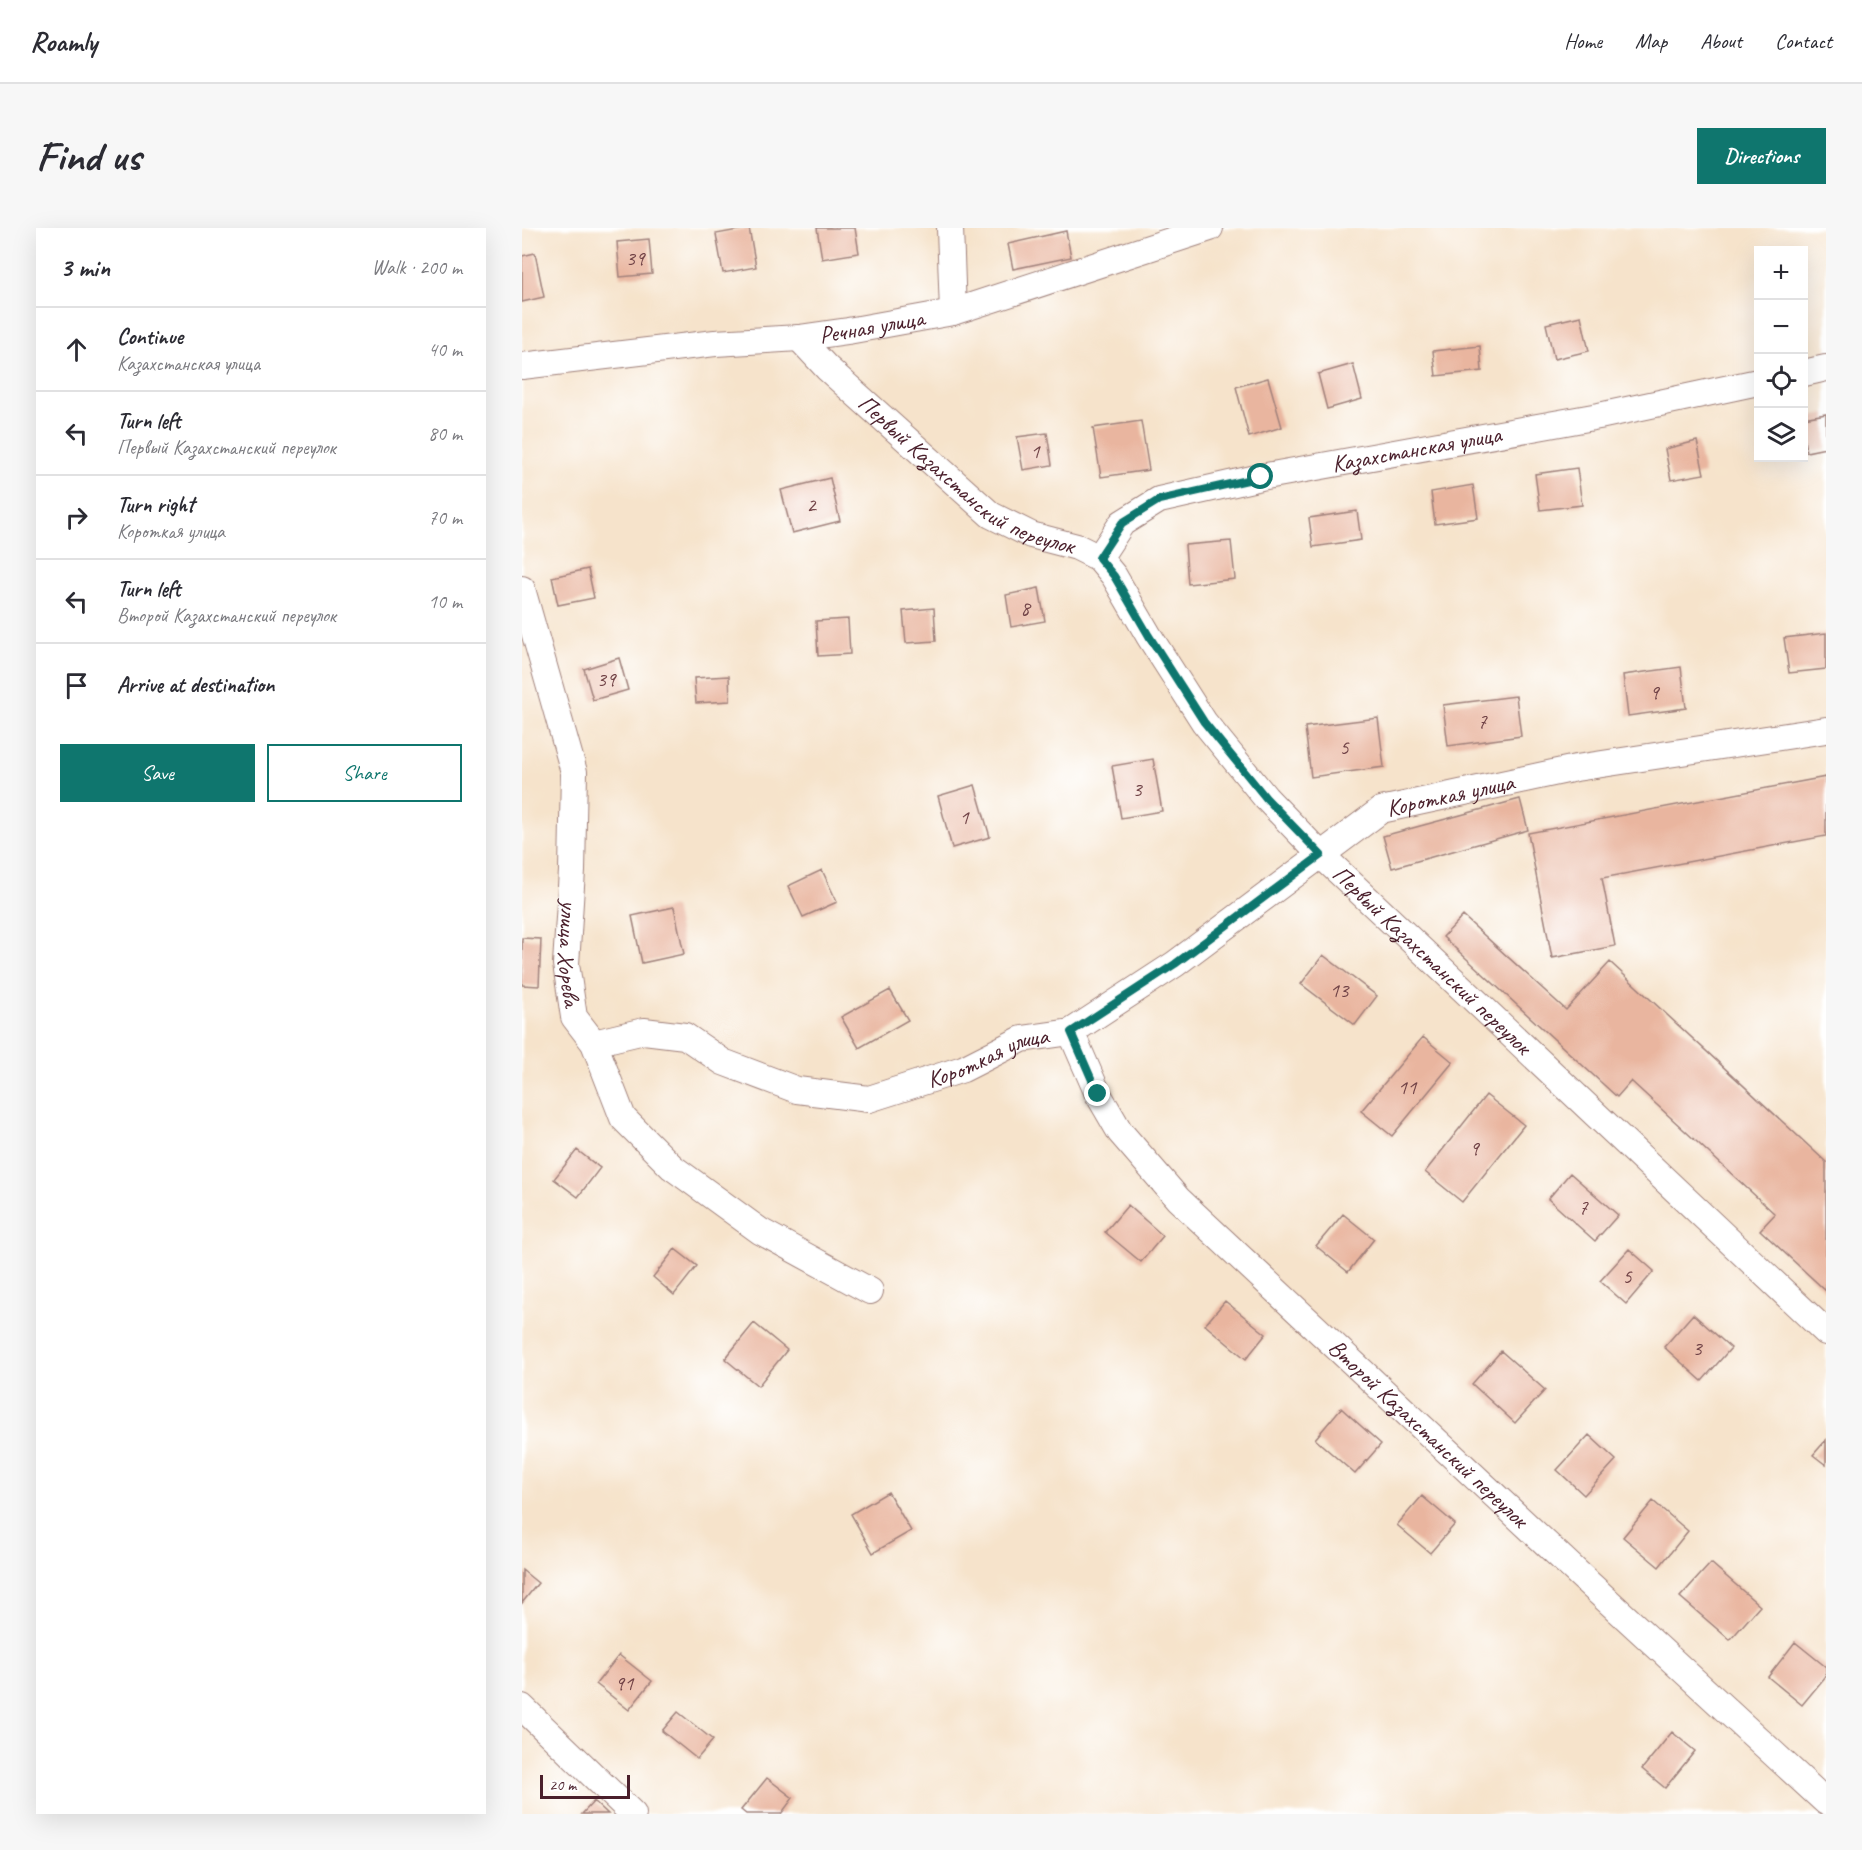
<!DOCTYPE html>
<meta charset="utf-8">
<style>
body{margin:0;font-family:Caveat,sans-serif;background:#f7f7f7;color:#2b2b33}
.controls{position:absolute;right:18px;top:18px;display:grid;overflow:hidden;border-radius:0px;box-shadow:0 6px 24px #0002}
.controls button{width:54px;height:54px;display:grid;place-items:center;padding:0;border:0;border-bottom:2px solid #e1e1e2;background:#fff;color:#2b2b33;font:30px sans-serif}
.scale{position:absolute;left:18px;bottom:15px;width:90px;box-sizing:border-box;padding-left:6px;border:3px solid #4a1f2b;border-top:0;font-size:16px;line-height:21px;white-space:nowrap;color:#4a1f2b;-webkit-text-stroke:4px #fff;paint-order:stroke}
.stop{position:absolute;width:18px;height:18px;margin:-14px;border:4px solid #0f766e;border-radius:50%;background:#fff}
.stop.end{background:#0f766e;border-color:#fff;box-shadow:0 2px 6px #0008}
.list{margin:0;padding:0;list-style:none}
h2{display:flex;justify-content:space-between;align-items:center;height:78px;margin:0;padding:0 24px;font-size:26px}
h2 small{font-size:20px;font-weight:400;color:#7c7c81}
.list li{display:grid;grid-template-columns:39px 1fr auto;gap:18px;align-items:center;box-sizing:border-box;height:84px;padding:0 24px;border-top:2px solid #e1e1e2}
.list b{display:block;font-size:22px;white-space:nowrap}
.list p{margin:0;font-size:20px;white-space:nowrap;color:#7c7c81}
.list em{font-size:20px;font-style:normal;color:#7c7c81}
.actions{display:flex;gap:12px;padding:18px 24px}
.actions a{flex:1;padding:14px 0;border:2px solid #0f766e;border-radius:0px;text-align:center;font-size:21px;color:#0f766e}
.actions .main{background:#0f766e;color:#fff}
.icon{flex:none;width:33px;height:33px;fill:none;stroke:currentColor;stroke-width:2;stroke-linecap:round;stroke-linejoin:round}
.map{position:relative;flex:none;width:1304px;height:1586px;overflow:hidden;border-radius:0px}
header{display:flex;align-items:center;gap:36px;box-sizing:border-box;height:84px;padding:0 30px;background:#fff;border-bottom:2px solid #e1e1e2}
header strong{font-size:28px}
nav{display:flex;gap:33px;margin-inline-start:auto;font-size:21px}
.intro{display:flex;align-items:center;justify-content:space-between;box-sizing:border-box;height:144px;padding:0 36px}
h1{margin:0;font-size:42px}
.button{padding:15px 27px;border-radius:0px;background:#0f766e;color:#fff;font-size:21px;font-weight:700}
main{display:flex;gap:36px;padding:0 36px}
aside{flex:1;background:#fff;border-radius:0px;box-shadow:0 6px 24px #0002}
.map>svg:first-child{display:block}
.building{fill:#e9b59f}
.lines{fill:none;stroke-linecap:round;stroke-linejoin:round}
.street-casing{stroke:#a0817b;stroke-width:28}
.street{stroke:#fff;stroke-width:26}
.route{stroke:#0f766e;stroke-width:8}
.labels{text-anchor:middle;stroke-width:4.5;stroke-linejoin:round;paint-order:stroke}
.number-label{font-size:21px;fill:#724448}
.street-label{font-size:24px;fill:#4a1f2b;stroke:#fff}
</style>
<header>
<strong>Roamly</strong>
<nav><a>Home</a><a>Map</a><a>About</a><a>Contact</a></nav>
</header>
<div class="intro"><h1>Find us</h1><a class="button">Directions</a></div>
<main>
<aside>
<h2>3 min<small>Walk · 200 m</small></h2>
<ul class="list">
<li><svg class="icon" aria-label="ahead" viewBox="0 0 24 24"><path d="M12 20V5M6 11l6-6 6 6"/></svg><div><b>Continue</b><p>Казахстанская улица</p></div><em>40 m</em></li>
<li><svg class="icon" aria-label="left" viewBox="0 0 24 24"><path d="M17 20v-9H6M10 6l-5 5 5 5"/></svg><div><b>Turn left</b><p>Первый Казахстанский переулок</p></div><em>80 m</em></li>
<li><svg class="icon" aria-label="right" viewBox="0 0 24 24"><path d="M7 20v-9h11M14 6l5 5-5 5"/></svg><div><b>Turn right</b><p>Короткая улица</p></div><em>70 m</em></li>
<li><svg class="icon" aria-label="left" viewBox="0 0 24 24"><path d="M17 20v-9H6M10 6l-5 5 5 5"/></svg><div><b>Turn left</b><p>Второй Казахстанский переулок</p></div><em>10 m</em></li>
<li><svg class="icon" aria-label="arrive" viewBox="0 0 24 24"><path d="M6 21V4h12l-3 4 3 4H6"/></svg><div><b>Arrive at destination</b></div></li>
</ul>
<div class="actions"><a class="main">Save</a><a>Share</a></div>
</aside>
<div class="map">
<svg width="1304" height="1586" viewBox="0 0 1304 1586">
<rect width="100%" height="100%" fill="#fff"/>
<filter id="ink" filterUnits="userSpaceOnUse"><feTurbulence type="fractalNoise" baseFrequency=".0167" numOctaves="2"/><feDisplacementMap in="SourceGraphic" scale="12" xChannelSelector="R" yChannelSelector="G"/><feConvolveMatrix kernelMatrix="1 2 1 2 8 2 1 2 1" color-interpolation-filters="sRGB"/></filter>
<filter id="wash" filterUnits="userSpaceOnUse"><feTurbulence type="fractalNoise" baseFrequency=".008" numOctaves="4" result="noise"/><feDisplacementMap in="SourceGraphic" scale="24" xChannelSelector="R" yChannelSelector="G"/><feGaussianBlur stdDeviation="1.35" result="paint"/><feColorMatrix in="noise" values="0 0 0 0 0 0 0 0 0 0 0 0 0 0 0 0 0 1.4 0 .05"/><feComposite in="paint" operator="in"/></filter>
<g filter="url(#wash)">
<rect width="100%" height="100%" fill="#f6e3cb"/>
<g id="blocks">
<path class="building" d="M227,0L234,39L201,45L194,6Z
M295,0H333L337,25L300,31Z
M544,3L549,29L491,41L486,16Z
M127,11L130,46L98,49L95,14Z
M13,25L22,69L0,74V28Z
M1059,88L1067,123L1032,131L1024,96Z
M958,118L960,143L914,148L911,123Z
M831,136L840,171L805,181L796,146Z
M746,150L760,199L727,209L714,159Z
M1304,186V220L1284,224L1282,210V190Z
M619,193L627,242L579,249L571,200Z
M525,205L530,237L501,242L495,209Z
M1175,213L1182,246L1149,252L1143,221Z
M1055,240L1060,277L1018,282L1013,246Z
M308,250L318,293L270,305L259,262Z
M951,257L956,290L913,296L909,264Z
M835,283L839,312L791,319L787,290Z
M709,313L713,351L666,356L663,317Z
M66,341L72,370L36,377L30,349Z
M517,360L523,393L489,399L484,367Z
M412,380L414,413L384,415L381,383Z
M326,391L328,426L296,428L294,393Z
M1304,405V441L1267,445L1262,410Z
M97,430L106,462L71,472L62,441Z
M1159,439L1164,480L1106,488L1101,447Z
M207,448L208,473L174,475L172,450Z
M994,468L999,508L926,518L921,477Z
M856,490L862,539L789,549L783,499Z
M631,531L640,583L599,590L590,538Z
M1304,549V608L1080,650L1093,718L1030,730L1006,605Z
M453,557L468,609L430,620L416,568Z
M998,571L1006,602L870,640L861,608Z
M300,642L315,674L281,689L266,658Z
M152,679L162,726L120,735L110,688Z
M941,688L1044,782L1088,734L1304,934V1063L1238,1002L1253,986L1109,853L1095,869L921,709Z
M0,710L19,711L17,758L0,757Z
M801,727L855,768L833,797L779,756Z
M368,762L386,792L337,820L319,789Z
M901,809L931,834L870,908L839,883Z
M964,867L1002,897L940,974L903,944Z
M55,922L78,940L56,969L32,951Z
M1048,945L1096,987L1073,1013L1026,971Z
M606,977L641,1008L619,1034L583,1004Z
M821,986L852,1011L826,1044L794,1018Z
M153,1021L175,1038L152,1067L131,1049Z
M1107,1021L1132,1043L1104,1076L1078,1053Z
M703,1073L744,1106L724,1131L683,1097Z
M1171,1086L1209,1120L1180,1153L1142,1119Z
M232,1095L265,1122L236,1158L203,1131Z
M979,1123L1023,1162L993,1195L950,1156Z
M819,1180L859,1216L833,1246L793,1211Z
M1067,1207L1094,1232L1062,1267L1035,1242Z
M1304,1212V1237L1291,1227Z
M366,1264L389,1303L351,1325L329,1286Z
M900,1268L933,1296L908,1325L875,1297Z
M1131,1273L1166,1303L1137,1339L1101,1309Z
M1189,1335L1238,1378L1208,1412L1158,1369Z
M0,1342L16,1355L0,1375Z
M1273,1414L1304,1439V1448L1280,1477L1246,1449Z
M97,1427L130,1453L107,1482L74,1456Z
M156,1484L191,1512L175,1531L140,1503Z
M1150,1504L1173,1523L1143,1560L1120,1541Z
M245,1550L271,1570L259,1586H224L219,1582Z
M72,1573L86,1586H60Z"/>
</g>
</g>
<g filter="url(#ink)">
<use href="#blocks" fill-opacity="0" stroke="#a0817b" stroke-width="1.5"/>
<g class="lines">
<g class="street-casing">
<g id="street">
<path d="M428,0L431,84"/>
<path id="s1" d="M277,110L305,140L469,287L509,307L555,319L577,330L592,348L627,408L682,494L744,570L799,627L1304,1104"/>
<path id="s2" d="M0,138L193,115L277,110L326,103L431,84L688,0"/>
<path d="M1282,145L1304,140"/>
<path id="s3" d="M577,330L600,295L637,272L739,249L1077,188L1236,154"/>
<path id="s4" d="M0,361L52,544L50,643L44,736L52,789L72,815L101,890L150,939L238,1003L348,1063"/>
<path id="s5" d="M549,804L576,866L598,904L656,971L1061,1350L1304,1574"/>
<path id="s6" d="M72,815L122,803L163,808L201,834L275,862L347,871L441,841L500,811L549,804L653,736L859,582L1054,540L1304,502"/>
<path d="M0,1479L111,1586"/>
</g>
</g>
<use href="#street" class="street"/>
</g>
</g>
<g class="lines" filter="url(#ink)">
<path class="route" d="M576,866L549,804L653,736L799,627L744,570L682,494L627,408L592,348L577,330L600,295L637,272L739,249"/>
</g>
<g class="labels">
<g class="number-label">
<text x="113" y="37">39</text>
<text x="513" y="230">1</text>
<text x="289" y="284">2</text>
<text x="503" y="387">8</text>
<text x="84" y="458">39</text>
<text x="1132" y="471">9</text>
<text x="960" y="500">7</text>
<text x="822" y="526">5</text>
<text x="615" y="568">3</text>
<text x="442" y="596">1</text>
<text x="817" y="769">13</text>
<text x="885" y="866">11</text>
<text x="952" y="927">9</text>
<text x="1061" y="986">7</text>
<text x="1105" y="1055">5</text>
<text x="1175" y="1127">3</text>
<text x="102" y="1462">91</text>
</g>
<g class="street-label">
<text dy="8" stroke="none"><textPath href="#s2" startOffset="352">Речная улица</textPath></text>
<text dy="8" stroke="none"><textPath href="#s3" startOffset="348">Казахстанская улица</textPath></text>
<text dy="8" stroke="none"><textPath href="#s1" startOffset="219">Первый Казахстанский переулок</textPath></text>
<text dy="8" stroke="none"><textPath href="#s6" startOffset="957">Короткая улица</textPath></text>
<text dy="8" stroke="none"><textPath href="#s4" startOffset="372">улица Хорева</textPath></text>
<text dy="8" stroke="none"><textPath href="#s1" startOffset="903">Первый Казахстанский переулок</textPath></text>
<text dy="8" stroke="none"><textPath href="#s6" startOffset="417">Короткая улица</textPath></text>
<text dy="8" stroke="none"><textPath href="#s5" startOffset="543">Второй Казахстанский переулок</textPath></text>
</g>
</g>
</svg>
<div class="controls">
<button>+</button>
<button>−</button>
<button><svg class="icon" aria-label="locate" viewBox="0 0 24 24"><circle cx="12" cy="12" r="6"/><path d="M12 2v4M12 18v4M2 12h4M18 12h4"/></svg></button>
<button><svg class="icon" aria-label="layers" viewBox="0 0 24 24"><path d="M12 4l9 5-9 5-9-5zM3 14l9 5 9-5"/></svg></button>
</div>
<div class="scale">20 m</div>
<div class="stop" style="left:739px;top:249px"></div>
<div class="stop end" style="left:576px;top:866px"></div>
</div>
</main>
